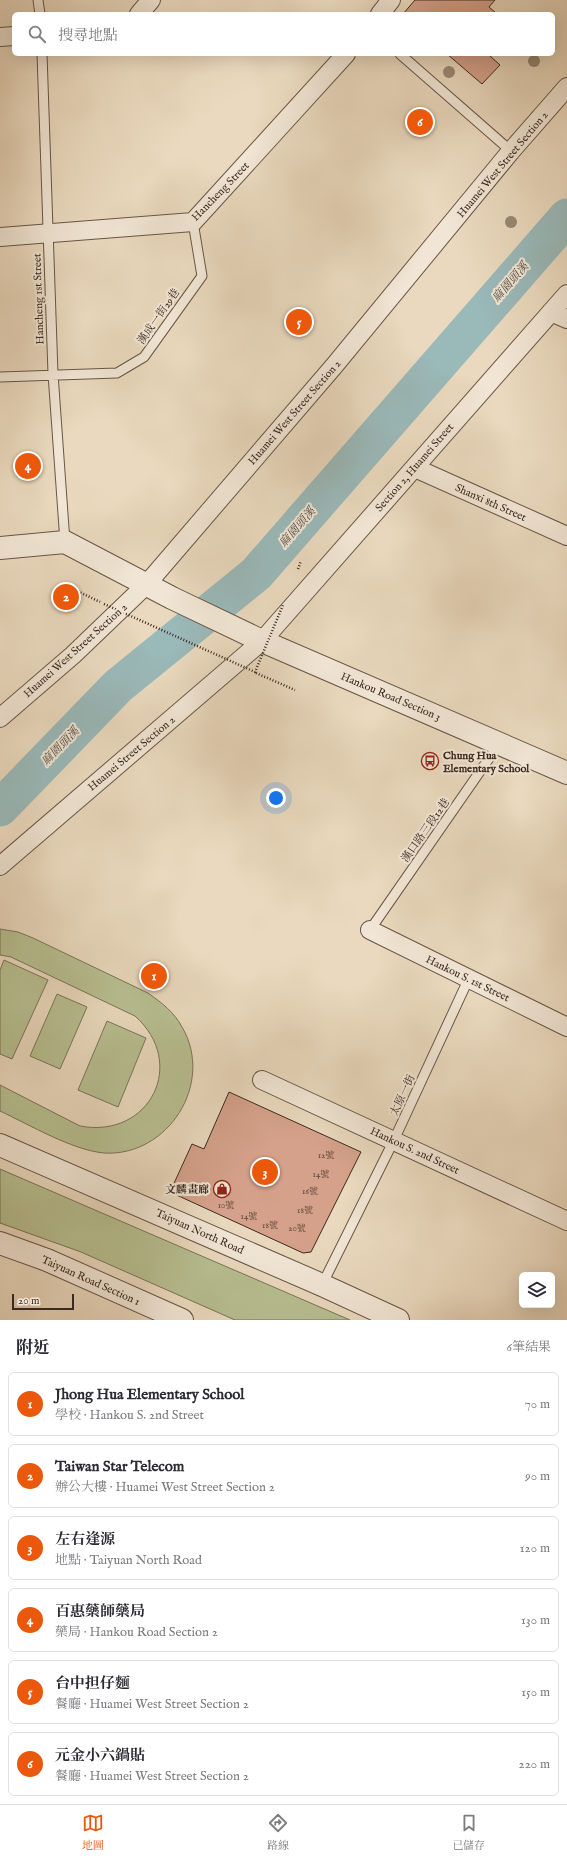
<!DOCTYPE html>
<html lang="zh-TW">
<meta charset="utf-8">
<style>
body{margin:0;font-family:"IM FELL English","Noto Serif TC",serif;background:#f2f2f3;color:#2b2b33}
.controls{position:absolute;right:12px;bottom:12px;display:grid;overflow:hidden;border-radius:6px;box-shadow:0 4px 16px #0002}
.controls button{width:36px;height:36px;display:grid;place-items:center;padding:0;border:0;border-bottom:1px solid #e1e1e2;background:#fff;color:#2b2b33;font:20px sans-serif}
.scale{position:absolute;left:12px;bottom:10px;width:62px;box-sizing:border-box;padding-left:4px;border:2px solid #3c2a20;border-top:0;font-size:11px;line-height:14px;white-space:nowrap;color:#3c2a20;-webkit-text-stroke:3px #f1e6d5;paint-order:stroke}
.you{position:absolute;left:276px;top:798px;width:14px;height:14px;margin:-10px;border:3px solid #fff;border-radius:50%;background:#1a73e8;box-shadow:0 0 0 6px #1a73e833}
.badge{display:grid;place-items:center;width:26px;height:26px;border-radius:50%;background:#ea580c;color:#fff;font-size:13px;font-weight:700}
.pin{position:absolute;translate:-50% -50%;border:2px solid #fff;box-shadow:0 1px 4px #0006}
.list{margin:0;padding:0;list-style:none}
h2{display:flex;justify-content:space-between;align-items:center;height:52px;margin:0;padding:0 16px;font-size:17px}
h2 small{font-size:13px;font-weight:400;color:#7c7c81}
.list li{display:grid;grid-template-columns:26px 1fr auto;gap:12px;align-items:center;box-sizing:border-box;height:64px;margin:0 8px 8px;padding:0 8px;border:1px solid #e1e1e2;border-radius:6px}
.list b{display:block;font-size:15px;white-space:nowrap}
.list p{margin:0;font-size:13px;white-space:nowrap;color:#7c7c81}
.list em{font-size:13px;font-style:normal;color:#7c7c81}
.icon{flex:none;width:22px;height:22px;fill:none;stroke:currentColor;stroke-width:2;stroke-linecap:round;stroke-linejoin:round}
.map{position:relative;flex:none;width:567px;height:1320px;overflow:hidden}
.search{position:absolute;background:#fff;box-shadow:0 4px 16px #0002;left:12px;right:12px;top:12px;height:44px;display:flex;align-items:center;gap:10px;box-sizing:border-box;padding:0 14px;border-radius:6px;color:#7c7c81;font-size:15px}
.sheet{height:484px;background:#fff}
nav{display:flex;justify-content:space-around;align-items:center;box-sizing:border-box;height:56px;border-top:1px solid #e1e1e2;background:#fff;font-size:11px;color:#7c7c81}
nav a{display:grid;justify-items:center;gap:2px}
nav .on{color:#ea580c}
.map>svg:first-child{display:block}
.green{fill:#b7bf91;stroke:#7a7458}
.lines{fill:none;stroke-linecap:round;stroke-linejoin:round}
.river{stroke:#9ab9b9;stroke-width:37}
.building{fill:#d5a18b;stroke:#3c2a20}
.service-casing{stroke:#685648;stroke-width:11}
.minor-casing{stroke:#685648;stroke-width:20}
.tertiary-casing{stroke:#685648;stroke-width:24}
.path{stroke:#3c2a20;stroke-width:2.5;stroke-dasharray:1 2;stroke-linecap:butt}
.service{stroke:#f1e6d5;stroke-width:9}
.minor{stroke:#f1e6d5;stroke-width:18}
.tertiary{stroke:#f1e6d5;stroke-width:22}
.path-bridge{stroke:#3c2a20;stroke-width:2.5;stroke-dasharray:1 2;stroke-linecap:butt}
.tree{fill:#988974}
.labels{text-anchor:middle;stroke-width:4;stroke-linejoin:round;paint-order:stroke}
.number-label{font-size:9px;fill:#62483b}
.street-label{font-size:11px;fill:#3c2a20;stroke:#f1e6d5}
.poi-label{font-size:11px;font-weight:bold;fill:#3c2a20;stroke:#f1e6d5;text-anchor:start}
.water-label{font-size:12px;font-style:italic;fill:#544e46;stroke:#f1e6d5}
</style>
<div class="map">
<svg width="567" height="1320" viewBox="0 0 567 1320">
<rect width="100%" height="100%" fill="#ead9be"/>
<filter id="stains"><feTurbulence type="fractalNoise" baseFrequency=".005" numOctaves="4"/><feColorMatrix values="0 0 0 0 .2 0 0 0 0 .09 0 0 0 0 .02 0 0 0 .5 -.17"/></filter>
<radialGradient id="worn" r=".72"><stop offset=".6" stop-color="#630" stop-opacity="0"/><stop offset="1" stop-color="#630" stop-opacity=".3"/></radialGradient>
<path class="green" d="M0,929L18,932L33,938L148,993C162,1003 174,1012 182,1027C215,1083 168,1157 104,1153C72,1150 30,1125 0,1111V1085L80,1126C150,1139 188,1063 135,1016L11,957L0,955Z
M4,960L48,980L12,1059L0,1054V970Z
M57,994L87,1007L60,1069L30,1056Z
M107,1021L146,1038L118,1107L78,1090Z
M0,1169L350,1320H235L81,1252L0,1223Z"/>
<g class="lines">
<path class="river" d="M0,808L118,686L256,574L567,217"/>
</g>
<path class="building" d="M415,0H495L489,7L497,14H403Z
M447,54H490L489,55L500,65L482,84Z
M229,1092L361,1152L311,1252L303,1253L170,1192L192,1144L204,1149Z"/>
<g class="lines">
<g class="service-casing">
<path id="service" d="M38,0L40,14
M42,54L53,374L65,542
M400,54L511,151
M0,377L117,373L144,357L202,276L193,222
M370,930L499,744
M322,1285L394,1140L469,978"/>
</g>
<g class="minor-casing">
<path id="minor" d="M139,14L151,0
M380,14L391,0
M0,37L14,36
M0,237L193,222L346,54
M551,312L567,319
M415,468L567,536
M0,718L73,655L146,585L334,366L511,151L567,87
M0,866L262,641L567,294
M370,930L567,1027
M262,1080L567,1221"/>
</g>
<g class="tertiary-casing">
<path id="tertiary" d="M0,548L65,542L172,598L262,641L567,773
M0,1145L322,1285L398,1320
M0,1243L47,1260L182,1320"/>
</g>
<path class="path" d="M298,569L301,561
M67,586L100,602
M256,673L295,690"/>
<use href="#service" class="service"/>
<use href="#minor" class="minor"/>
<use href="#tertiary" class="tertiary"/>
<path class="path-bridge" d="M104,604L255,672L283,605"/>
</g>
<g class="tree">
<circle cx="534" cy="61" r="6"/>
<circle cx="449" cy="72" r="6"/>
<circle cx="511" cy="222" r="6"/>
</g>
<defs>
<g id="bus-ring" transform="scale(0.9)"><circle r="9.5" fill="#f1e6d5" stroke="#8f2418" stroke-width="1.5"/><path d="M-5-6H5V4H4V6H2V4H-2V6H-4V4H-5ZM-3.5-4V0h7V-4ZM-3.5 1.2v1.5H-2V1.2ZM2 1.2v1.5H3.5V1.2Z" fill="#8f2418"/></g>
<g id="shop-ring" transform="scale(0.9)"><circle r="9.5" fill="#f1e6d5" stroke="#8f2418" stroke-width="1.5"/><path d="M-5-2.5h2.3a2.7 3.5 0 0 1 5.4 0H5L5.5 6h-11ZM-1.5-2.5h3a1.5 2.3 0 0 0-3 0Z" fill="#8f2418"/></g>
</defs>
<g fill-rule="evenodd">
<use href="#bus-ring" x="430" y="761"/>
<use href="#shop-ring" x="222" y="1189"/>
</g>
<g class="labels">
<g class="number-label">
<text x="326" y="1158">12號</text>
<text x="321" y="1177">14號</text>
<text x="310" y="1194">16號</text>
<text x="226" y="1208">10號</text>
<text x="305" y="1213">18號</text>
<text x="249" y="1219">14號</text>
<text x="270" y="1228">18號</text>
<text x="297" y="1231">20號</text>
</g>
<g class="street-label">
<text transform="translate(502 164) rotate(-50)" y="4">Huamei West Street Section 2</text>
<text transform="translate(220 191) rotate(-46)" y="4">Hancheng Street</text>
<text transform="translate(38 299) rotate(-92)" y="4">Hancheng 1st Street</text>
<text transform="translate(158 316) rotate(-55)" y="4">漢成一街29巷</text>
<text transform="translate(294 412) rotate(-49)" y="4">Huamei West Street Section 2</text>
<text transform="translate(414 467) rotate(-49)" y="4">Section 2, Huamei Street</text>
<text transform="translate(491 502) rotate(24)" y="4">Shanxi 8th Street</text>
<text transform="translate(75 650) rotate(-42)" y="4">Huamei West Street Section 2</text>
<text transform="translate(391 696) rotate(23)" y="4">Hankou Road Section 3</text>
<text transform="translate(131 753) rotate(-40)" y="4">Huamei Street Section 2</text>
<text transform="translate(425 830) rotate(-55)" y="4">漢口路三段12巷</text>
<text transform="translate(468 978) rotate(26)" y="4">Hankou S. 1st Street</text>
<text transform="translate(402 1095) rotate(-65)" y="4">太原一街</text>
<text transform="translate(415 1150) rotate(25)" y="4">Hankou S. 2nd Street</text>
<text transform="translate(200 1231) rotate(24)" y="4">Taiyuan North Road</text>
<text transform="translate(91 1280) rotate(24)" y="4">Taiyuan Road Section 1</text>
</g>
<g class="poi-label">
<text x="443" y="759">Chung Hua<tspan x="443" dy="13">Elementary School</tspan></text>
<text x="209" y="1193" text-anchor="end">文麟畫廊</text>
</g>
<g class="water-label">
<text transform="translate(510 282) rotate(-49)" y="4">麻園頭溪</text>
<text transform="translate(297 527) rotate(-49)" y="4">麻園頭溪</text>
<text transform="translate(60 746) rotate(-46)" y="4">麻園頭溪</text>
</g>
</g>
<rect width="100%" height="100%" filter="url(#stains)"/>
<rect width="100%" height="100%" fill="url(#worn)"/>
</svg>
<div class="controls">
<button><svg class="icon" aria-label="layers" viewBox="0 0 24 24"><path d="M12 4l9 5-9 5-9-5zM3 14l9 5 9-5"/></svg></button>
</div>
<div class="scale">20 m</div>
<div class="you"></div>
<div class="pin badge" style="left:154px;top:976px">1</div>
<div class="pin badge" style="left:66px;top:597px">2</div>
<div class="pin badge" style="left:265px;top:1172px">3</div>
<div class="pin badge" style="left:28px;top:466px">4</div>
<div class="pin badge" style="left:299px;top:322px">5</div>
<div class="pin badge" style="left:420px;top:122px">6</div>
<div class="search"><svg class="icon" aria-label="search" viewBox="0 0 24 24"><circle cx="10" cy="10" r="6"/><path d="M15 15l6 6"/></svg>搜尋地點</div>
</div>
<section class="sheet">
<h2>附近<small>6筆結果</small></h2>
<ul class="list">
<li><span class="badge">1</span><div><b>Jhong Hua Elementary School</b><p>學校 · Hankou S. 2nd Street</p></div><em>70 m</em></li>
<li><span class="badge">2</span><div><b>Taiwan Star Telecom</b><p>辦公大樓 · Huamei West Street Section 2</p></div><em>90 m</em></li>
<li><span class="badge">3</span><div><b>左右逢源</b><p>地點 · Taiyuan North Road</p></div><em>120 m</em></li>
<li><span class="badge">4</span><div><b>百惠藥師藥局</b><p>藥局 · Hankou Road Section 2</p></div><em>130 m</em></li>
<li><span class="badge">5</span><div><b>台中担仔麵</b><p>餐廳 · Huamei West Street Section 2</p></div><em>150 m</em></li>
<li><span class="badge">6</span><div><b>元金小六鍋貼</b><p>餐廳 · Huamei West Street Section 2</p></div><em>220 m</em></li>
</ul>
</section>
<nav>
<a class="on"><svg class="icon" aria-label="map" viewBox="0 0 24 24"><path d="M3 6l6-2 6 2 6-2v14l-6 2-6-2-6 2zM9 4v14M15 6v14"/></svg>地圖</a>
<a><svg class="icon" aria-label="directions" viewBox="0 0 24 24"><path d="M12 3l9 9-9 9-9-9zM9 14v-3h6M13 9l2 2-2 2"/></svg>路線</a>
<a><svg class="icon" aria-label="saved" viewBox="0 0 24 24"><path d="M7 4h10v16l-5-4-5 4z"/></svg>已儲存</a>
</nav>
